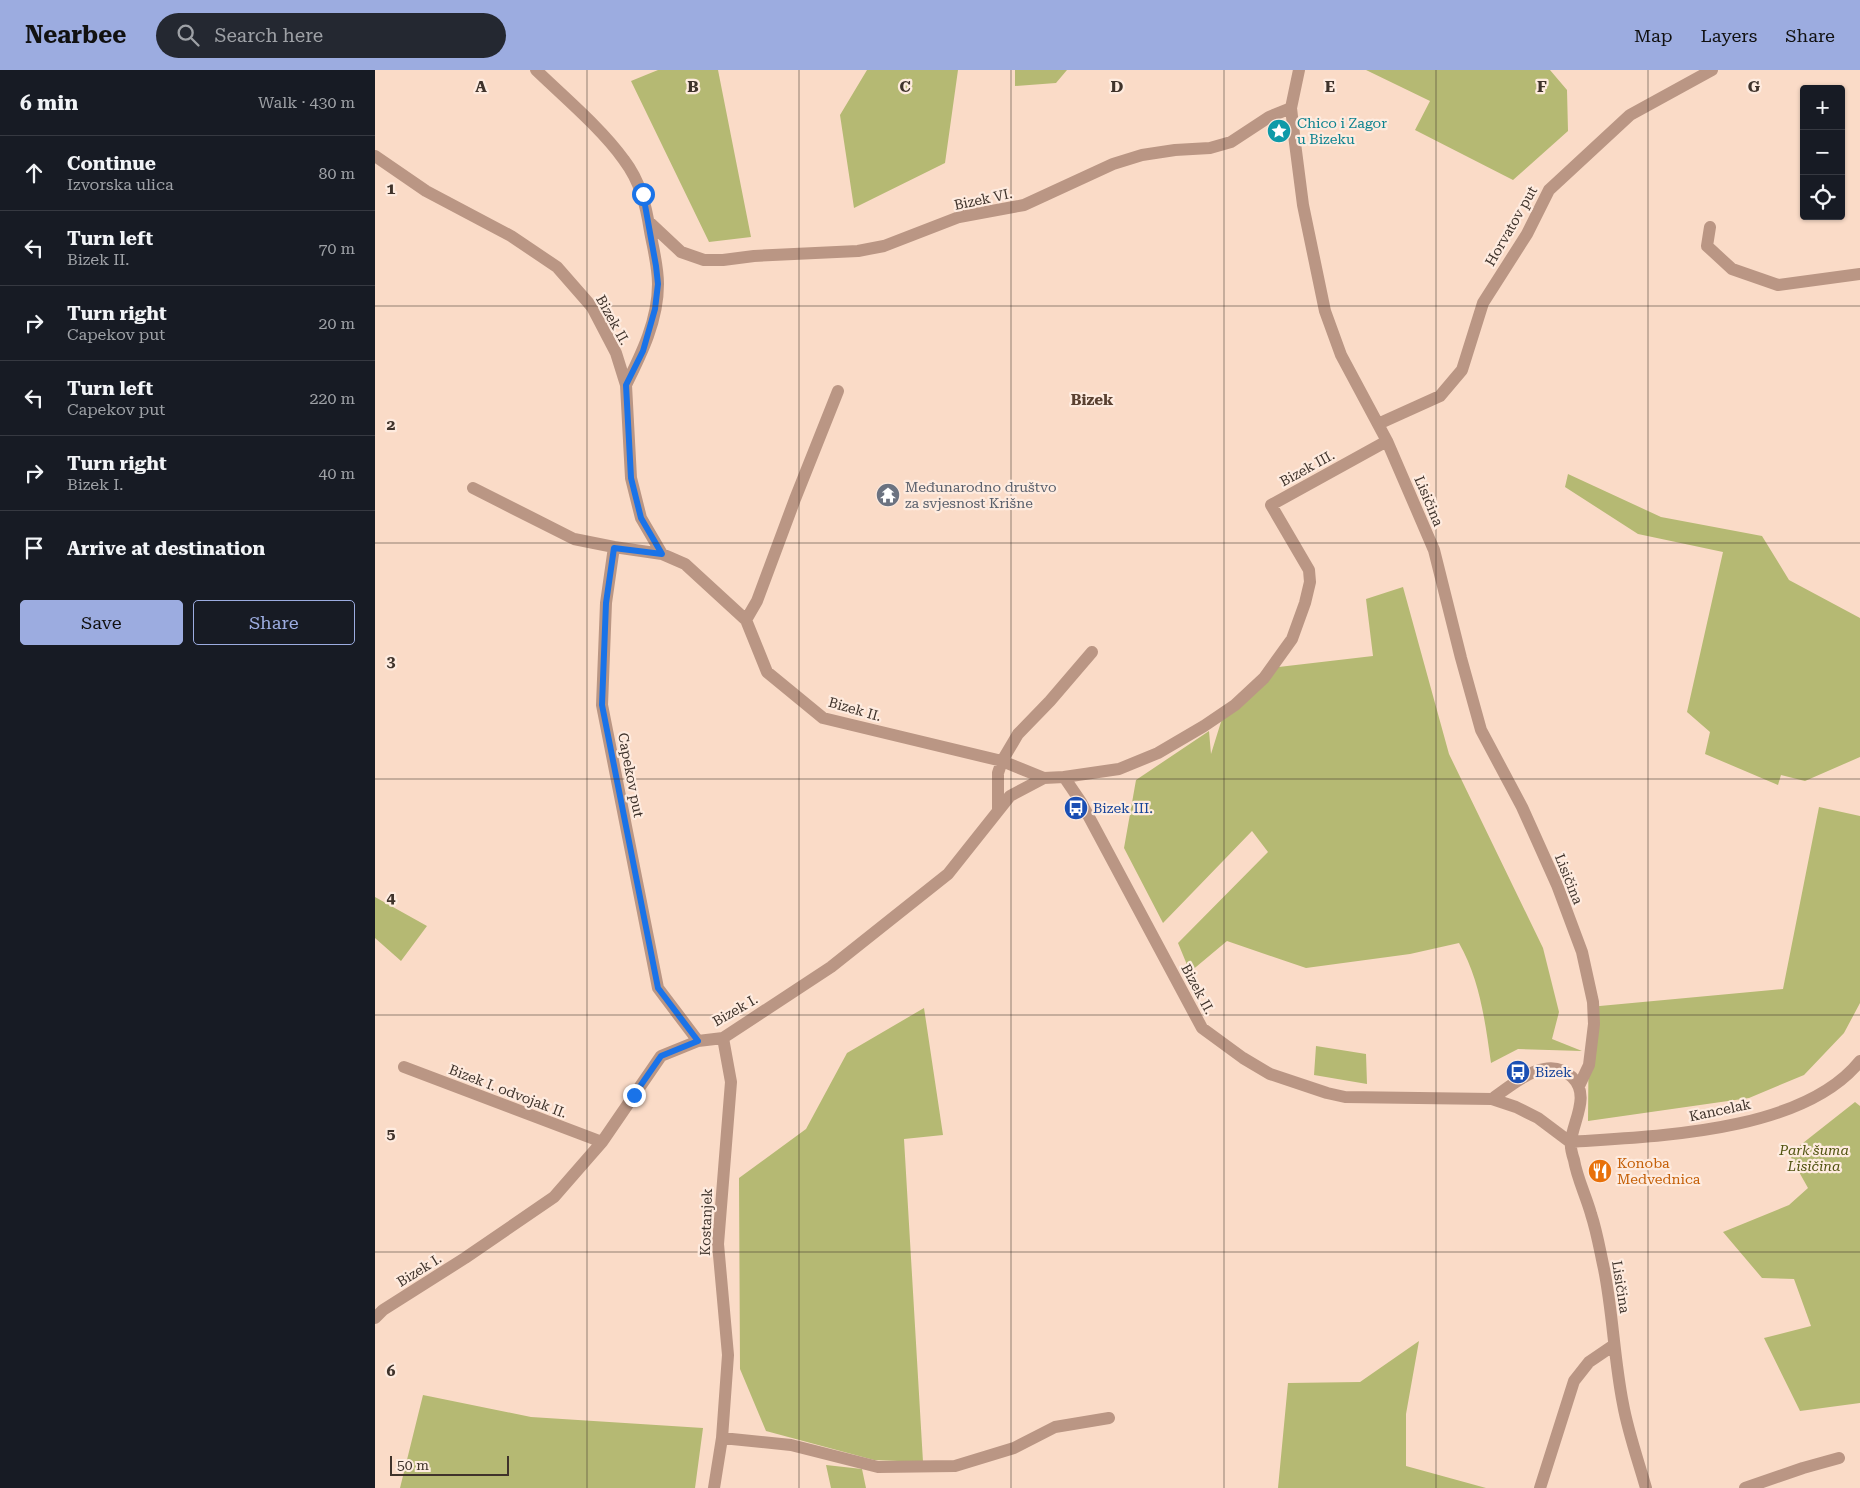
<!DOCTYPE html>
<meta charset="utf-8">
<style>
body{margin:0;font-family:"Roboto Serif",serif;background:#242831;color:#f1f3f6}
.controls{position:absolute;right:15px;top:15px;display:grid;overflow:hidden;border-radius:5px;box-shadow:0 1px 4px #0004}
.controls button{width:45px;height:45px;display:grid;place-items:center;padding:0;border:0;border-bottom:1px solid #363941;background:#171b24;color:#f1f3f6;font:25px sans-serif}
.scale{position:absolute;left:15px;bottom:12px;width:119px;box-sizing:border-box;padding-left:5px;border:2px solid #3f332b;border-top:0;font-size:14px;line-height:18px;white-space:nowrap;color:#3f332b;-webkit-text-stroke:4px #feebdf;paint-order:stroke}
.stop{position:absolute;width:15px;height:15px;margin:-11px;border:4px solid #1a73e8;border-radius:50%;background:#fff}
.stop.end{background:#1a73e8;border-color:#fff;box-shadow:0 1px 5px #0008}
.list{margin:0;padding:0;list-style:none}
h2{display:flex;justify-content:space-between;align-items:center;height:65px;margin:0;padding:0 20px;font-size:21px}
h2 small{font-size:16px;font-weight:400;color:#9ea1a6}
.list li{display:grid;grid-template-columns:32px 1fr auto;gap:15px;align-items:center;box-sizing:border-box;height:75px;padding:0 20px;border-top:1px solid #363941}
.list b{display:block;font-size:19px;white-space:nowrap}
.list p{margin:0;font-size:16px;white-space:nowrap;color:#9ea1a6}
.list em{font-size:16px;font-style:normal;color:#9ea1a6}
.actions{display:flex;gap:10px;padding:15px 20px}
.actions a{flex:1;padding:11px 0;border:1px solid #9cace0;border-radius:5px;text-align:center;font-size:18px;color:#9cace0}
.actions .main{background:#9cace0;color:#111}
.icon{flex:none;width:28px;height:28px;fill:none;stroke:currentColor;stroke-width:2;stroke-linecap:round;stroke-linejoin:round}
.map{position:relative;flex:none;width:1485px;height:1418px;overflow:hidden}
header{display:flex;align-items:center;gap:30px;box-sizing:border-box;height:70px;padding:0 25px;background:#9cace0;color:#111}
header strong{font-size:24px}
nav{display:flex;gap:28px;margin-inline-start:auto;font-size:18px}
.search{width:350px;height:45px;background:#242831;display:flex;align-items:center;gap:12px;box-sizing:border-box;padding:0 18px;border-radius:28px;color:#9ea1a6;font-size:19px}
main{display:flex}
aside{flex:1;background:#171b24}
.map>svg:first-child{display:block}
.green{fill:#b5b973}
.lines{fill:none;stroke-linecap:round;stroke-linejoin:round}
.minor{stroke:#ba9684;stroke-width:12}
.route{stroke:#1a73e8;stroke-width:6}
.grid{fill:none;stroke:#3f332b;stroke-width:1;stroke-opacity:0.55}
.labels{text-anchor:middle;stroke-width:4.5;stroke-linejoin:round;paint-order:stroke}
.culture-label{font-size:14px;fill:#0d838f;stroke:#feebdf;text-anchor:start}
.street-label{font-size:14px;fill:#3f332b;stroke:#feebdf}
.worship-label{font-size:14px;fill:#5b616d;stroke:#feebdf;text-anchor:start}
.transit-label{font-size:14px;fill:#164399;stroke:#feebdf;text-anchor:start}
.park-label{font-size:14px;font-style:italic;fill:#515310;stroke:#feebdf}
.food-label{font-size:14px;fill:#c56008;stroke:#feebdf;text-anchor:start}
.neighbourhood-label{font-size:15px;font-weight:bold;fill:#5a4131;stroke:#feebdf}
.grid-label{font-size:16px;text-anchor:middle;font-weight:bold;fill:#3f332b;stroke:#feebdf;stroke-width:4.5;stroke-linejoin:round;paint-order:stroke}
</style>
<header>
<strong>Nearbee</strong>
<div class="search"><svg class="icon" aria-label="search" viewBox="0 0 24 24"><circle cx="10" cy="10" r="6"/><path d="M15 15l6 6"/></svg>Search here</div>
<nav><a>Map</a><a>Layers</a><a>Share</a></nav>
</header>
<main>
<aside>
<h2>6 min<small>Walk · 430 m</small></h2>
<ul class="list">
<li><svg class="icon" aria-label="ahead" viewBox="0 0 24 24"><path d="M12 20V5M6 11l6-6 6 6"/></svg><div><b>Continue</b><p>Izvorska ulica</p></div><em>80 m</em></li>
<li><svg class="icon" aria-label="left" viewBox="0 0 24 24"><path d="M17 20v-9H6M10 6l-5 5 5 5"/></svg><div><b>Turn left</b><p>Bizek II.</p></div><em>70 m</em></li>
<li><svg class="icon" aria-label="right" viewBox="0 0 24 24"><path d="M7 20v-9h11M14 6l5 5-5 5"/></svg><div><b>Turn right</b><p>Capekov put</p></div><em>20 m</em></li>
<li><svg class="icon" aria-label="left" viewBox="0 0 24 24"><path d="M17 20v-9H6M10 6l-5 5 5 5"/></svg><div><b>Turn left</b><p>Capekov put</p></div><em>220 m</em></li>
<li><svg class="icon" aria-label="right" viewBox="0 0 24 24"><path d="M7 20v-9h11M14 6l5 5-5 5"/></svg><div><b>Turn right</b><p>Bizek I.</p></div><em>40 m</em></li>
<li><svg class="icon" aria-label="arrive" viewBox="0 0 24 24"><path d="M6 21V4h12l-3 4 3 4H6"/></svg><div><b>Arrive at destination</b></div></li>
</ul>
<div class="actions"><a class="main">Save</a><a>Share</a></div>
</aside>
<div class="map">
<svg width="1485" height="1418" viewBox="0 0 1485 1418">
<rect width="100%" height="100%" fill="#fadbc7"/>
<path class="green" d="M283,0H343L376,167L334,172L256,11Z
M492,0H583L570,93L479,138L465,45Z
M640,0H692L681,13L640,16Z
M991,0H1175L1192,20L1193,61L1138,110L1040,60L1055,31Z
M1193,404L1286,447L1387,466L1414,510L1485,548V687L1430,711L1406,705L1403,715L1330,684L1335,662L1312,642L1348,482L1263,464L1190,417Z
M1028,517L1074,684L1168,878L1184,942L1177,969L1207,981L1143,979L1116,993C1110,951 1105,910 1084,873L1035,884L931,898L852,871L815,902L803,873L893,782L877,761L788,853L749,778L761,710L834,661L836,684L850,639L895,598L998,586L991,529Z
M1444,737L1485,746V933L1469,963L1429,1005L1374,1028L1213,1051L1214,937L1408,919Z
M0,827L52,856L26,891L0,868Z
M549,938L568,1065L529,1069L548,1392L499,1390L391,1361L365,1299L364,1108L431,1059L472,983Z
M941,976L991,984L992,1014L939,1005Z
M1480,1032L1485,1036V1333L1425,1341L1389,1268L1436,1256L1419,1209L1387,1208L1348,1162L1414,1135L1433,1118L1414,1084Z
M1044,1271L1031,1344V1396L1111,1418H903L913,1313L985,1312Z
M48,1325L156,1347L328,1358L320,1418H25Z
M451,1395L487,1399L491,1418H456Z"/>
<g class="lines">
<path class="minor" d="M161,0C189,27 227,59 249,90C265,111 271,135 275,161C278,178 283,196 283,214C283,250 267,283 251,315
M0,86L51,121L136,166L182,197L217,237L241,283L251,315L256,408L266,448L287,484L310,494L371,550L392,602L448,648L627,691L669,708L689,707L706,732L827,958L868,988L895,1004L952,1023L970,1027L1117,1029L1141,1037L1163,1048L1195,1072
M274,152L306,182L329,190H348L379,186L483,181L509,176L584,147L649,135L738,94L767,85L800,80L835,78L856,72L894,47L916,38
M1335,157L1332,176L1357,199L1403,215L1485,204
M1003,354L1065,326L1087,300L1108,233L1152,164L1174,120L1255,45L1337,0
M1012,371L1059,480L1086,588L1106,660L1147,737L1182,815L1207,882L1218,932L1219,954L1214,995L1204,1016
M98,418L199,469L239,477
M287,484L239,477L231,533L227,635L283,918L323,971
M371,550L382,531L420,429L463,321
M689,707L744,699L783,683L829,656L860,635L889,608L917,569L930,533L935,512L934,500L896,435L1012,371L966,285L950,241L928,135L920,73L916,38L924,0
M623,739V703L627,691L643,664L675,631L717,582
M29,997L227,1072
M1117,1029C1138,1014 1172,983 1197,1007C1216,1025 1198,1051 1196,1071C1195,1077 1197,1084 1199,1090C1202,1108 1211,1126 1216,1144C1222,1162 1225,1181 1229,1199C1238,1244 1239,1289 1248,1334C1253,1362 1263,1390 1271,1418
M1195,1072C1281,1066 1427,1063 1485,991
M0,1248L8,1240L90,1188L179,1127L227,1072L286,986L323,971L348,968L456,897L573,804L635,726L669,708
M347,1368L416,1375L503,1397L580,1396L639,1378L680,1357L734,1348
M339,1418L347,1368L353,1285L343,1174L356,1012L348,968
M1165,1418L1199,1311L1214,1292L1239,1275
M1370,1418L1428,1398L1464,1388"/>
</g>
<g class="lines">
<path class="route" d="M259,1025L286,986L323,971L283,918L227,635L231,533L239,478L287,484L266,448L256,408L251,315L268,281L280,239L283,214L281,196L268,124"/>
</g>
<path class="grid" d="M212,0V1418M424,0V1418M636,0V1418M849,0V1418M1061,0V1418M1273,0V1418M0,236H1485M0,473H1485M0,709H1485M0,945H1485M0,1182H1485"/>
<defs>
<g id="sight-disc" transform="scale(1.25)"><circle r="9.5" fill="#0f9aa8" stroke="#feebdf"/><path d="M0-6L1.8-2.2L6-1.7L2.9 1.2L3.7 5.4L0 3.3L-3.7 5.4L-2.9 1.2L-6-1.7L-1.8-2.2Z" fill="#fff"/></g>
<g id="temple-disc" transform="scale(1.25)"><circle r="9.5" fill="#6b7280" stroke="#feebdf"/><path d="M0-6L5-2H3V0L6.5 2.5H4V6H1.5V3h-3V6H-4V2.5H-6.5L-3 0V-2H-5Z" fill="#fff"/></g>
<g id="bus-disc" transform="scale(1.25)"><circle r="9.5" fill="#1a4fb4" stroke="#feebdf"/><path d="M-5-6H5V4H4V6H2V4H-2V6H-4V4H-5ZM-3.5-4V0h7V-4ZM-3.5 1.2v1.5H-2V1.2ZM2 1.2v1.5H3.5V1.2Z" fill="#fff"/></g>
<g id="restaurant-disc" transform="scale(1.25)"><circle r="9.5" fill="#e8710a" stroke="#feebdf"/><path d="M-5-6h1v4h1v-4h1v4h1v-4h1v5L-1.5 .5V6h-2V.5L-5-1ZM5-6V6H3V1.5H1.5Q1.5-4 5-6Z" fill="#fff"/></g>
</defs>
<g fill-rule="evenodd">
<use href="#sight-disc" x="904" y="61"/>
<use href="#temple-disc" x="513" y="425"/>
<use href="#bus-disc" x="701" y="738"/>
<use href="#bus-disc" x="1143" y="1002"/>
<use href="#restaurant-disc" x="1225" y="1101"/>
</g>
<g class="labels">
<g class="culture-label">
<text x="922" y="58">Chico i Zagor<tspan x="922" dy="16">u Bizeku</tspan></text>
</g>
<g class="street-label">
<text transform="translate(608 129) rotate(-12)" y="5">Bizek VI.</text>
<text transform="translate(1136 156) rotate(-60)" y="5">Horvatov put</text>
<text transform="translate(238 250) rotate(61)" y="5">Bizek II.</text>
<text transform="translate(932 398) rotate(-29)" y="5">Bizek III.</text>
<text transform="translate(1054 431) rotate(67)" y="5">Lisičina</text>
<text transform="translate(480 639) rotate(16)" y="5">Bizek II.</text>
<text transform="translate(256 705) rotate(79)" y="5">Capekov put</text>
<text transform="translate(1194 809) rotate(68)" y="5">Lisičina</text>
<text transform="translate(823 919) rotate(62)" y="5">Bizek II.</text>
<text transform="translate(360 940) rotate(-30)" y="5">Bizek I.</text>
<text transform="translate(133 1021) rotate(21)" y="5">Bizek I. odvojak II.</text>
<text transform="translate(1345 1040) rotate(-12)" y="5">Kancelak</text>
<text transform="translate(331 1152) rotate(-88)" y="5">Kostanjek</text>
<text transform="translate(44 1200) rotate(-32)" y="5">Bizek I.</text>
<text transform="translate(1246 1217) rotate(81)" y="5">Lisičina</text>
</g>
<g class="worship-label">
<text x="530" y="422">Međunarodno društvo<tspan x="530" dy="16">za svjesnost Krišne</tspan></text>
</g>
<g class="transit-label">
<text x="718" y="743">Bizek III.</text>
<text x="1160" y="1007">Bizek</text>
</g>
<g class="park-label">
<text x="1439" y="1085">Park šuma<tspan x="1439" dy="16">Lisičina</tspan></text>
</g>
<g class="food-label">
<text x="1242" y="1098">Konoba<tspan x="1242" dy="16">Medvednica</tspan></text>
</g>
<g class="neighbourhood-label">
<text x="717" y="335">Bizek</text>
</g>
</g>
<g class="grid-label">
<text x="106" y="22">A</text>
<text x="318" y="22">B</text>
<text x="530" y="22">C</text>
<text x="742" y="22">D</text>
<text x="955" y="22">E</text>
<text x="1167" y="22">F</text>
<text x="1379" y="22">G</text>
<text x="16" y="124">1</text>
<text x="16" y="360">2</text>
<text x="16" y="597">3</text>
<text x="16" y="833">4</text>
<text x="16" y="1069">5</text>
<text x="16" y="1306">6</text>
</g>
</svg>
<div class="controls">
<button>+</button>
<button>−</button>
<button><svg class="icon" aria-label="locate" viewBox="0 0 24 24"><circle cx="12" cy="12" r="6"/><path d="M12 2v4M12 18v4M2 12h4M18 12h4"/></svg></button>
</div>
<div class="scale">50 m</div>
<div class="stop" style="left:268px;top:124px"></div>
<div class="stop end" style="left:259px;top:1025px"></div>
</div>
</main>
